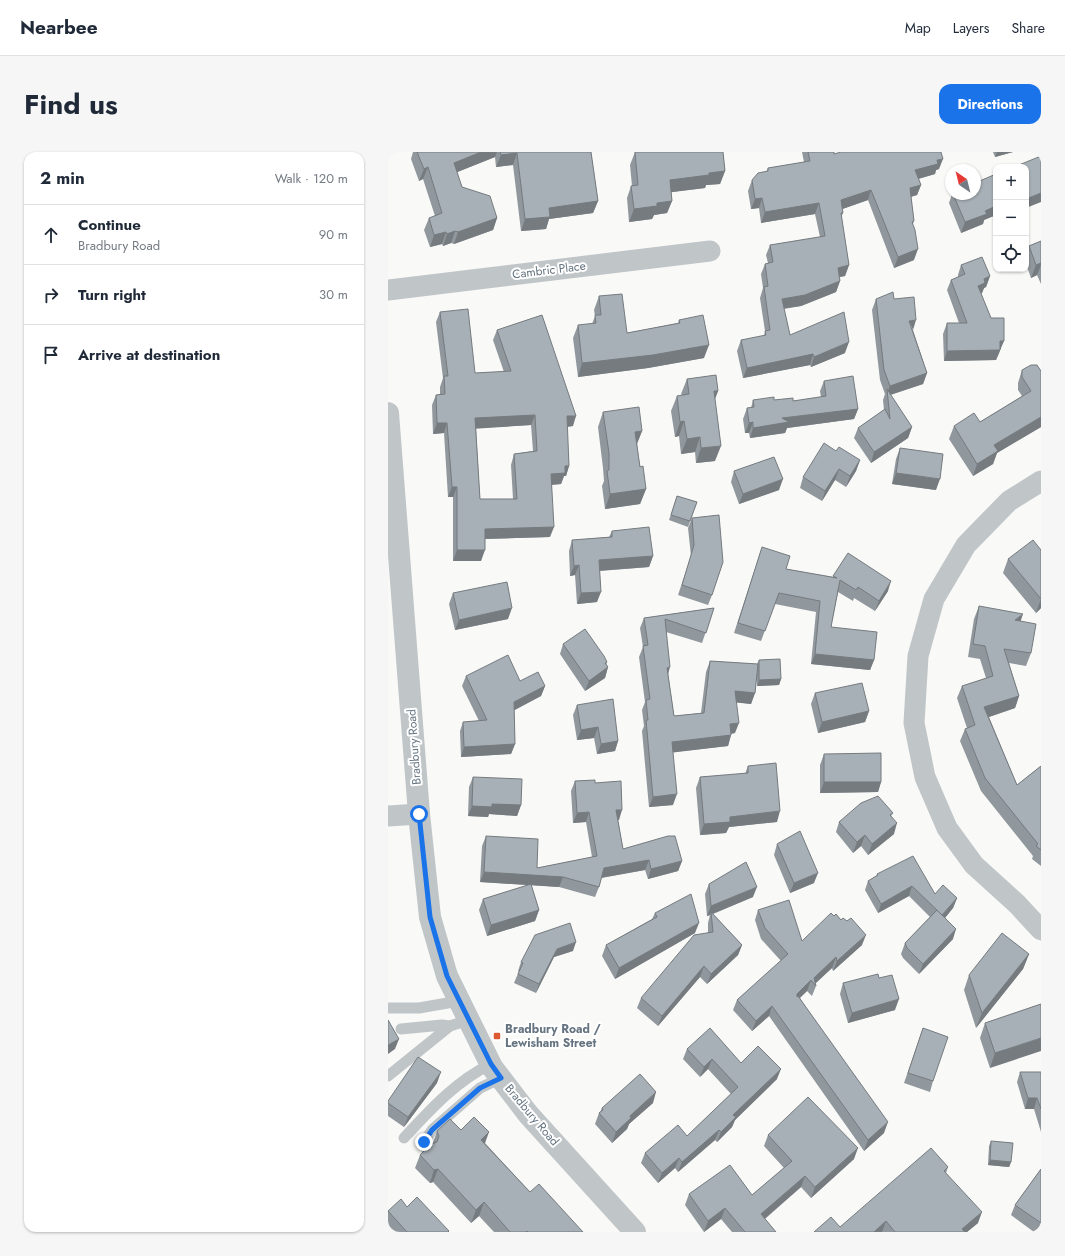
<!DOCTYPE html>
<meta charset="utf-8">
<style>
body{margin:0;font-family:Jost,sans-serif;background:#f6f6f7;color:#1f2937}
.controls{position:absolute;right:12px;top:12px;display:grid;overflow:hidden;border-radius:8px;box-shadow:0 1px 3px #0004}
.controls button{width:36px;height:36px;display:grid;place-items:center;padding:0;border:0;border-bottom:1px solid #e0e1e3;background:#fff;color:#1f2937;font:20px sans-serif}
.compass{position:absolute;left:557px;top:12px;width:36px;height:36px;border-radius:50%;background:#fff;box-shadow:0 1px 3px #0004;rotate:325deg}
.stop{position:absolute;width:12px;height:12px;margin:-9px;border:3px solid #1a73e8;border-radius:50%;background:#fff}
.stop.end{background:#1a73e8;border-color:#fff;box-shadow:0 1px 4px #0008}
.list{margin:0;padding:0;list-style:none}
h2{display:flex;justify-content:space-between;align-items:center;height:52px;margin:0;padding:0 16px;font-size:17px}
h2 small{font-size:13px;font-weight:400;color:#747a83}
.list li{display:grid;grid-template-columns:26px 1fr auto;gap:12px;align-items:center;box-sizing:border-box;height:60px;padding:0 16px;border-top:1px solid #e0e1e3}
.list b{display:block;font-size:15px;white-space:nowrap}
.list p{margin:0;font-size:13px;white-space:nowrap;color:#747a83}
.list em{font-size:13px;font-style:normal;color:#747a83}
.icon{flex:none;width:22px;height:22px;fill:none;stroke:currentColor;stroke-width:2;stroke-linecap:round;stroke-linejoin:round}
.map{position:relative;flex:none;width:653px;height:1080px;overflow:hidden;border-radius:12px}
header{display:flex;align-items:center;gap:24px;box-sizing:border-box;height:56px;padding:0 20px;background:#fff;border-bottom:1px solid #e0e1e3}
header strong{font-size:19px}
nav{display:flex;gap:22px;margin-inline-start:auto;font-size:14px}
.intro{display:flex;align-items:center;justify-content:space-between;box-sizing:border-box;height:96px;padding:0 24px}
h1{margin:0;font-size:28px}
.button{padding:10px 18px;border-radius:12px;background:#1a73e8;color:#fff;font-size:14px;font-weight:700}
main{display:flex;gap:24px;padding:0 24px}
aside{flex:1;background:#fff;border-radius:12px;box-shadow:0 1px 3px #0004}
.map>svg:first-child{display:block}
.lines{fill:none;stroke-linecap:round;stroke-linejoin:round}
.service{stroke:#c0c5c8;stroke-width:11}
.minor{stroke:#c0c5c8;stroke-width:21}
.tertiary{stroke:#c0c5c8;stroke-width:22}
.wall{fill:#90979d;fill-rule:evenodd}
.shaded-wall{fill:#757b7f}
.building{fill:#a7b0b6;stroke:#757b7f;fill-rule:evenodd}
.route{stroke:#1a73e8;stroke-width:5}
.poi-dot{fill:#dd5b32;stroke:#fff;stroke-width:1.5}
.labels{text-anchor:middle;stroke-width:4;stroke-linejoin:round;paint-order:stroke}
.street-label{font-size:12px;fill:#657480;stroke:#fff}
.poi-label{font-size:12px;font-weight:bold;fill:#657480;stroke:#fff;text-anchor:start}
</style>
<header>
<strong>Nearbee</strong>
<nav><a>Map</a><a>Layers</a><a>Share</a></nav>
</header>
<div class="intro"><h1>Find us</h1><a class="button">Directions</a></div>
<main>
<aside>
<h2>2 min<small>Walk · 120 m</small></h2>
<ul class="list">
<li><svg class="icon" aria-label="ahead" viewBox="0 0 24 24"><path d="M12 20V5M6 11l6-6 6 6"/></svg><div><b>Continue</b><p>Bradbury Road</p></div><em>90 m</em></li>
<li><svg class="icon" aria-label="right" viewBox="0 0 24 24"><path d="M7 20v-9h11M14 6l5 5-5 5"/></svg><div><b>Turn right</b></div><em>30 m</em></li>
<li><svg class="icon" aria-label="arrive" viewBox="0 0 24 24"><path d="M6 21V4h12l-3 4 3 4H6"/></svg><div><b>Arrive at destination</b></div></li>
</ul>
</aside>
<div class="map">
<svg width="653" height="1080" viewBox="0 0 653 1080">
<rect width="100%" height="100%" fill="#f9f9f7"/>
<g class="lines">
<path class="service" d="M0,856H31L71,849
M13,877L54,873L62,874
M0,924L62,874L80,868
M16,986C42,958 68,929 103,912
M39,998L36,990L44,978L92,936L113,926"/>
<path class="minor" d="M0,138L322,99
M653,329L621,349L578,393L546,447L530,504L526,571L537,625L559,676L586,713L629,752L653,778
M0,664L31,662"/>
<path class="tertiary" d="M0,261L31,662L42,765L59,824L104,915L140,962L247,1080"/>
</g>
<path class="wall" d="M25,0H203L210,49L205,61L161,67L158,77L133,79L125,13L108,15L107,5L69,20L74,35L109,66L105,78L66,92L63,91L55,94L54,92L42,95L36,78L41,66L47,64L35,27L31,29L23,7Z
M247,0H335L337,19L332,32L318,33L317,36L283,40L284,49L279,61L266,63L264,67L241,70L239,46L243,34H244L242,13Z
M414,0H446V2L551,17L548,18L547,22L530,27L533,33L529,43L523,45L526,69L525,72L526,108L506,116L480,48L454,57L455,61L453,66L461,113L457,124L451,125L452,129L448,140L413,154L396,157L402,183L457,201L423,215L422,213L355,226L349,199L353,188L376,184L377,179L372,146L375,136L373,122L377,112L380,111L378,103L382,93L432,85L427,62L373,71L371,56L363,57L360,39L364,28L378,20L380,16L416,10Z
M605,0H625L607,5Z
M608,22V63L596,68L595,72L573,81L561,51L564,42H587Z
M653,89V132L649,123L643,126L638,112V102L641,94Z
M573,113L602,124L598,135L596,136L594,141L593,142L612,199L608,208L556,209L555,182L559,171H571L559,138L563,128L570,125V123Z
M211,144L239,181L290,171L291,168L316,206L260,216L190,225L185,186L190,173L204,172L207,164L206,158Z
M488,147H506L525,178L539,221L535,232L502,243L524,275L520,286L483,311L466,286L470,276L496,258L495,248L497,242L492,228L484,158Z
M52,160L87,221L116,220L105,188L109,178L185,274L179,275L181,314L178,324H176L173,332L164,333L162,385L97,387L93,409H65V345H60L56,281L45,282L44,253L48,243L52,242V235L55,226L48,170ZM143,273L145,299L126,302L123,313L125,347H92L88,276Z
M634,218L653,219V275L609,301L605,312L585,324L561,287L566,274L592,270L634,244L630,238V231Z
M299,227L330,239L327,247V309L308,311L307,300L293,302L291,284L287,285L283,259L289,244L294,243L293,242Z
M436,229L470,257L466,267L399,276L397,281L362,286L361,281H357L355,267L359,256H363L365,248L405,249L433,245L432,239Z
M215,260L254,279L249,292L252,315L258,337L252,352L217,357L214,334L216,329L215,316L210,275Z
M512,296L548,338L504,332L508,307Z
M448,299L472,308L468,319L458,335L447,328L434,349L412,336L415,325Z
M346,319L391,338L351,352L343,330Z
M289,344L309,350L300,375L281,368Z
M304,366L324,443L320,453L290,443L303,404L300,376Z
M224,379L265,404L261,415L212,419L209,450L189,452L187,423L182,424L181,399L184,388L221,385Z
M374,395L398,417L445,425V424L500,439L487,459L466,446L465,449L450,440L443,475L486,508L482,518L423,512L428,460L387,452L373,489L346,481Z
M653,398V456L648,461L615,421L620,407Z
M65,441L120,467L67,478L61,452Z
M591,454L633,469L643,501L638,514L621,511L631,544L627,556L601,565L629,633L653,614V714L644,707L645,704L593,639L572,589L577,577L579,576L569,546L574,534L598,526L592,507L580,505L586,467Z
M326,456L314,491L278,480L280,521L286,564L313,561L318,520L322,509L369,512L371,508L393,527L391,533L369,534V523L367,541L363,552L348,550L347,581L343,582V583L340,594L285,600V653L261,655L254,579L256,574L254,558L257,550L251,505L255,495L252,476L256,466Z
M175,492L219,510L218,512L220,515L217,526L197,539L172,502Z
M78,524L132,529L157,534L153,544L126,558L127,592L123,602L73,605L72,579L75,570L91,569L74,534Z
M427,541L481,559L477,570L430,581L423,552Z
M189,553L230,589L227,599L209,602L206,586L189,588L185,563Z
M436,602L493,630L490,640L432,641V613Z
M360,614L389,670L341,675L338,681L312,683L308,636L312,625L357,622Z
M85,625L133,653L129,664L101,662L100,665L80,664L81,635Z
M187,629L207,631L231,668H230L235,697L294,709L290,719L260,727L257,718L213,726L211,735L207,745L171,735L143,733L151,758L147,769L99,784L91,758L95,747L141,733L92,730L94,694L98,684L149,716L204,705L198,670L185,671L183,639Z
M505,661L503,664L506,682L480,703L473,694L465,701L448,680L451,670Z
M389,692L426,731L402,741L386,703Z
M489,722L547,742L569,746L565,756L557,766L565,787L531,822L515,806L513,802L517,791L542,765L521,744L490,761L477,738L480,729L488,724Z
M321,732L365,745L325,762L354,793L350,803L319,832L312,825L270,874L249,856L253,846L320,780V771L322,763L319,764L317,742Z
M370,758L414,789L474,793L445,819L444,816L427,831L428,834L424,844L419,839L412,846L496,981L476,999L381,864L364,879L345,858L349,848L393,809L373,787L367,768Z
M267,761L307,781L227,827L214,804L218,793L264,767Z
M185,799L166,805L148,841L126,831L131,819H130L133,810Z
M641,802L635,817L588,876L576,838L581,823Z
M491,826L507,858L460,871L452,842L455,831Z
M653,852L602,916L592,886L597,871Z
M535,876L545,929L542,940L516,931Z
M299,897L353,911L389,927L347,968L344,975L329,990L327,988L290,1020L287,1016L270,1031L253,1011L257,1001L299,984L343,942L320,917L312,925L295,907Z
M632,920H653V980L646,957H637L629,930Z
M49,931L16,975L0,964V949Z
M265,951L241,972L239,977L224,991L207,972L211,961L212,960L214,956Z
M73,978L97,991L142,1040L195,1080H106L91,1064L83,1071L45,1030L42,1031L27,1016L32,1003L45,991L49,979Z
M380,983L466,1007L423,1046L413,1035L377,1067L388,1080H344L333,1067L316,1080L297,1053L301,1042L364,1043L396,1016L376,994Z
M603,989L623,1010L621,1015L600,1013L601,994Z
M560,1015L558,1021L590,1071L579,1080H426L452,1075Z
M653,1017V1080H646L623,1063L627,1053Z
M19,1055L61,1079L60,1080H6L0,1074V1059Z"/>
<path class="shaded-wall" d="M93,0H109L107,5L62,23L66,11Z
M609,0H625L607,5Z
M129,1L125,13L108,15L113,3Z
M555,7L551,17L548,18L547,22L523,29L527,18L549,8Z
M40,15L35,27L31,29L36,17Z
M337,19L332,32L318,33L317,36L277,41L282,28L321,21Z
M533,33L529,43L518,46L522,36Z
M483,38L480,48L449,59L453,48Z
M653,41V50L638,56V47Z
M374,46L371,56L363,57L367,47Z
M210,49L205,61L161,67L158,77L133,79L137,67L161,56Z
M284,49L279,61L266,63L264,67L241,70L246,57L269,51Z
M431,51L427,62L373,71L377,60Z
M608,54V63L596,68L595,72L573,81L577,70L597,59Z
M109,66L105,78L66,92L70,80Z
M67,79L63,91L55,94L59,82Z
M58,80L54,92L42,95L46,83Z
M530,97L526,108L506,116L510,105Z
M653,111V113L649,123L643,126L648,113Z
M461,113L457,124L446,126L450,116Z
M602,124L598,135L596,136L594,141L586,144L590,134L596,127Z
M452,129L448,140L413,154L391,157L394,147Z
M528,168L525,178L521,169Z
M612,189H616L608,208L556,209L559,199Z
M461,190L457,201L423,215L426,205Z
M321,193L316,206L260,216L190,225L194,211Z
M425,202L422,213L355,226L359,216Z
M539,221L535,232L499,244V241L502,234Z
M326,239H330L324,254Z
M470,257L466,267L399,276L397,281L362,286L365,276L394,266Z
M147,263L143,273L83,277L87,266Z
M179,264H188L185,274L175,275Z
M653,265V275L609,301L605,312L585,324L589,312L606,293Z
M296,269L291,284L287,285L292,270Z
M365,270L361,281H357L361,271Z
M49,271H59L56,281L45,282Z
M524,275L520,286L483,311L486,300Z
M254,279L248,294L247,280Z
M312,285L307,300L293,302L299,287Z
M333,294L327,309L308,311L313,296Z
M472,308L468,319L458,335L462,324Z
M177,314H181L178,324H176L173,332L159,333L163,322Z
M451,317L447,328L434,349L437,339Z
M508,321L552,327L548,338L504,332Z
M395,327L391,338L351,352L355,342Z
M64,335H69L65,345H60Z
M258,337L252,352L217,357L222,342Z
M166,375L162,385L93,387L97,377Z
M69,398H97L93,409H65Z
M265,404L261,415L207,419L211,408Z
M191,413L187,423L182,424L186,414Z
M503,429L500,439L487,459L491,449Z
M213,440L209,450L189,452L193,441Z
M653,447V456L648,461Z
M124,456L120,467L67,478L71,468Z
M635,462L631,474L627,468Z
M427,502L486,508L482,518L423,512Z
M219,510L216,518L220,515L217,526L197,539L201,529Z
M282,515L279,526V516Z
M393,527L391,533L369,534L371,528Z
M157,534L153,544L123,560L126,550Z
M347,539L367,541L363,552L343,550Z
M631,544L627,556L592,568L596,555Z
M481,559L477,570L430,581L434,570Z
M351,571L347,581L338,582L342,572Z
M210,575L206,586L189,588L193,578Z
M343,583L340,594L281,601L284,590Z
M230,589L227,599L209,602L213,592Z
M127,592L123,602L73,605L76,595Z
M436,630H493L490,640L432,641Z
M289,642L285,653L261,655L265,645Z
M104,652L133,653L129,664L101,662L100,665L80,664L84,654Z
M228,658H234L231,668H224Z
M392,659L389,670L341,675L338,681L312,683L316,672L342,665Z
M201,660L198,670L185,671L189,661Z
M509,671L506,682L480,703L484,692Z
M477,683L473,694L465,701L469,690Z
M261,708L257,718L212,726L216,716Z
M294,709L290,719L260,727L263,717Z
M96,720L175,725L171,735L92,730Z
M430,721L426,731L402,741L406,731Z
M524,734L521,744L490,761L493,752Z
M369,735L365,745L324,762L323,760L322,763L319,764L323,754Z
M569,746L565,756L551,773L554,764Z
M151,758L147,769L99,784L103,773Z
M311,771L307,781L227,827L231,816Z
M568,777L565,787L531,822L535,812Z
M478,783L474,793L445,819L449,809Z
M188,790L185,799L166,805L148,841L151,832L169,797Z
M354,793L350,803L319,832L323,822Z
M641,802L635,817L588,876L594,861Z
M448,805L444,816L427,832L426,826Z
M316,814L312,825L270,874L274,864Z
M423,828L419,839L405,852L409,842Z
M511,847L507,858L460,871L464,861Z
M384,854L381,864L364,879L368,869Z
M653,886V899L602,916L607,901Z
M11,887L7,897L0,902V893Z
M324,907L320,917L312,925L316,915Z
M393,917L389,927L347,968L344,975L329,990L333,980L345,963Z
M53,920L49,931L16,975L20,965Z
M268,940L265,951L241,972L239,977L224,991L228,980L242,964Z
M640,946H649L646,957H637Z
M500,970L496,981L476,999L480,988Z
M331,978L327,988L290,1020L294,1010Z
M101,980L96,994L93,988Z
M470,996L466,1007L423,1046L427,1035Z
M291,1006L287,1016L270,1031L274,1021Z
M602,1008L623,1010L621,1015L600,1013Z
M50,1017L45,1030L42,1031L46,1018Z
M417,1024L413,1035L369,1073L373,1062Z
M96,1050L91,1064L83,1071L88,1058Z
M337,1056L333,1067L316,1080L320,1069Z
M594,1060L590,1071L579,1080H573L574,1077Z
M498,1069L494,1080H486Z"/>
<path class="building" d="M29,0H93L66,11L74,35L102,44L109,66L70,80L67,79L59,82L58,80L46,83L41,66L54,61L40,15L36,17Z
M112,0H203L210,49L161,56L162,65L137,67L129,1L113,3Z
M247,0H335L337,19L321,21V23L282,28L284,49L269,51V54L246,57L243,34L250,33Z
M420,0H446V2L453,0H553L555,7L549,8L550,12L527,18L533,33L522,36L526,69L524,70L527,78L530,97L510,105L483,38L453,48L455,61H453L461,113L450,116L452,129L417,143L394,147L402,183L456,160L461,190L426,205L425,202L359,216L353,188L378,183L377,179L382,178L376,135L380,134L377,112L385,110L382,93L437,84L431,51L377,60L374,46L367,47L364,28L370,21L380,19V16L422,9Z
M653,4V41L638,47V15H626Z
M608,22V54L597,59L599,62L577,70L565,42H587V31Z
M653,89V111L648,113L641,94Z
M594,105L602,124L596,127L597,131L590,134L603,166H616V189H612V198L559,199V171H579L563,128L577,122L573,113Z
M505,140L506,147L526,145L528,168L521,169L539,221L502,234L496,218L488,147Z
M234,142L239,181L292,171L291,168L315,163L321,193L265,203L194,211L190,173L208,171L207,163H213L211,144Z
M80,157L87,221L123,219L109,178L154,163L188,264H179L181,314H177V321L163,322L166,375L97,377V398H69V335H64L59,271H49L48,243L57,242L56,224H60L52,160ZM147,263L149,299L126,302L129,347H92L87,266Z
M643,213H649L653,219V265L606,293L610,299L589,312L566,274L586,261L592,270L643,239L634,225V218Z
M328,223L330,239H326L333,294L313,296L312,285L299,287L296,269L292,270L289,244L301,242L299,227Z
M465,224L470,257L394,266L401,270L365,276V270L361,271L359,256L366,255L365,248L386,245V248L405,246V249L438,244L436,229Z
M499,237L524,275L486,300L470,276L497,257L502,267Z
M251,255L254,279L247,280L252,315L255,314L258,337L222,342L219,319L221,318V301L215,260Z
M436,291L448,299L451,295L472,308L462,324L451,317L437,339L415,325Z
M512,296L555,302L552,327L508,321Z
M386,305L395,327L355,342L346,319Z
M289,344L309,350L302,369L283,363Z
M331,363L335,410L324,443L294,433L306,393L304,366Z
M261,375L265,404L211,408L213,440L193,441L191,413L186,414L184,388L224,385V379Z
M645,388L653,398V447L620,407Z
M374,395L402,404L398,417L449,426L445,424L460,401L503,429L491,449L470,435L468,438L452,428L443,475L489,480L486,508L427,502L432,449L391,441L377,479L350,471Z
M119,430L124,456L71,468L65,441Z
M591,454L635,462L627,468L648,472L643,501L616,497L631,544L596,555L629,633L653,614V698L648,694L650,692L597,626L577,577L587,573L574,534L605,524L597,494L585,492Z
M326,456L318,481L277,467L282,515L279,516L286,564L316,561L322,509L370,512L367,541L347,539L351,571L342,572L343,583L284,590L289,642L265,645L258,568H260L258,548L262,547L255,494L260,493L256,466Z
M197,477L216,504L219,510L217,511L220,515L201,529L175,492Z
M120,503L132,529L150,520L157,534L126,550L127,592L76,595L75,570L99,568L78,524Z
M392,507L393,527L371,528V508Z
M474,531L481,559L434,570L427,541Z
M225,547L230,589L213,592L210,575L193,578L189,553Z
M493,601V630H436V602Z
M388,611L392,659L342,665V670L316,672L312,625L360,621V614Z
M85,625L134,627L133,653L104,652V655L84,654Z
M207,628V631L233,629L234,658H228L235,697L280,684H287L294,709L263,717L261,708L216,716L211,735L175,725L96,720L98,684L150,687L149,716L209,704L201,660L189,661L187,629Z
M490,644L505,661L502,663L509,671L484,692L477,683L469,690L451,670L473,651Z
M412,679L430,721L406,731L389,692Z
M525,704L547,742L555,733L569,746L554,763L524,734L493,752L480,729L490,723L489,722Z
M358,710L369,735L323,754L321,732Z
M143,732L151,758L103,773L95,747Z
M303,742L311,771L231,816L218,793L269,765L267,761Z
M401,748L414,789L443,761L446,764L448,762L453,768L455,766L459,769L463,766L478,783L449,809L448,805L426,826L428,834L423,828L409,842V845L410,844L500,970L480,988L384,854L368,869L349,848L400,802L377,776L370,758Z
M549,758L568,777L535,812L519,796L517,791Z
M323,760L354,793L323,822L316,814L274,864L253,846L306,783L325,780Z
M182,771L188,790L169,797L151,832L130,822L135,811L133,810L147,783Z
M614,781L641,802L594,861L581,823Z
M490,822L491,826L504,823L511,847L464,861L455,831Z
M653,852V886L607,901L597,871Z
M0,868L11,887L0,893Z
M322,876L353,911L370,894L393,917L345,963L348,965L333,980L331,978L294,1010L291,1006L274,1021L257,1001L290,973L299,984L350,935L324,907L316,915L299,897Z
M535,876L560,885L545,929L520,921Z
M30,905L53,920L20,965L0,951V949Z
M632,920H653V957L649,946H640Z
M252,922L268,940L242,964L243,966L228,980L211,961L215,958L214,956Z
M420,945L470,996L427,1035L417,1024L373,1062L388,1080H357L337,1056L320,1069L301,1042L342,1013L364,1043L404,1009L380,983Z
M86,965L101,980L93,988L142,1040L151,1032L195,1080H140L139,1079L138,1080H122L96,1050L88,1058L50,1017L46,1018L32,1003L43,992L49,990L51,984L49,979L62,967L73,978Z
M603,989L625,991L623,1010L602,1008Z
M543,996L560,1015L556,1019L594,1060L574,1077L577,1080H507L498,1069L486,1080H426L443,1065L452,1075Z
M653,1017V1071L627,1053Z
M29,1045L61,1079L60,1080H19L0,1059L13,1047L19,1055Z"/>
<g class="lines">
<path class="route" d="M31,662L42,765L59,824L103,912L113,926L92,936L44,978L36,990"/>
</g>
<rect class="poi-dot" x="105" y="880" width="8" height="8" rx="2"/>
<g class="labels">
<g class="street-label">
<text transform="translate(161 118) rotate(-7)" y="4">Cambric Place</text>
<text transform="translate(26 595) rotate(-94)" y="4">Bradbury Road</text>
<text transform="translate(144 963) rotate(50)" y="4">Bradbury Road</text>
</g>
<g class="poi-label">
<text x="117" y="881">Bradbury Road /<tspan x="117" dy="14">Lewisham Street</tspan></text>
</g>
</g>
</svg>
<div class="controls">
<button>+</button>
<button>−</button>
<button><svg class="icon" aria-label="locate" viewBox="0 0 24 24"><circle cx="12" cy="12" r="6"/><path d="M12 2v4M12 18v4M2 12h4M18 12h4"/></svg></button>
</div>
<svg class="compass" viewBox="-18 -18 36 36"><path d="M0-13l5 13h-10z" fill="#e53935"/><path d="M0 13l5-13h-10z" fill="#747a83"/></svg>
<div class="stop" style="left:31px;top:662px"></div>
<div class="stop end" style="left:36px;top:990px"></div>
</div>
</main>
